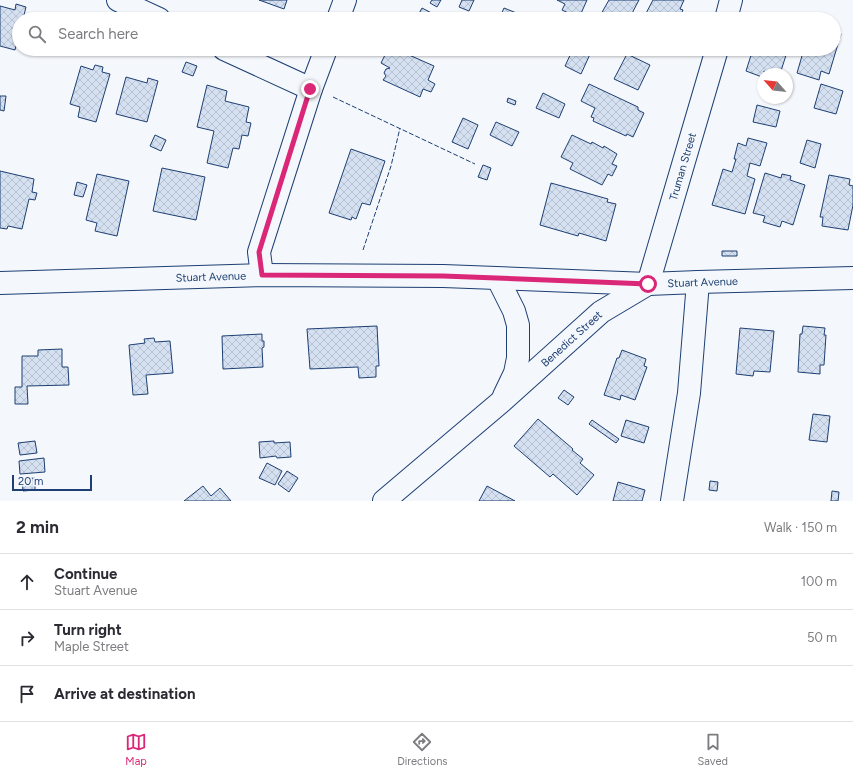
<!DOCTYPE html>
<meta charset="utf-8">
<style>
body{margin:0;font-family:Figtree,sans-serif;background:#f2f2f3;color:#2b2b33}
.compass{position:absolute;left:757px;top:68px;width:36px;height:36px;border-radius:50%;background:#fff;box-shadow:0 1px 3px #0004;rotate:297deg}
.scale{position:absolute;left:12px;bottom:10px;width:80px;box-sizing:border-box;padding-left:4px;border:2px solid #1d3f73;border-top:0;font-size:11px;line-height:14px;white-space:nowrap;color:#1d3f73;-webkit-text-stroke:3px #f4f7fb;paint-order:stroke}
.stop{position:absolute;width:12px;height:12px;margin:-9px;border:3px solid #db2777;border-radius:50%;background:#fff}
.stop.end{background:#db2777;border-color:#fff;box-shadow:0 1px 4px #0008}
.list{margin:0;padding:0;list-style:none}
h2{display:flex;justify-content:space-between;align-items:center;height:52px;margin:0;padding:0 16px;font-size:17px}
h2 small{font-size:13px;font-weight:400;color:#7c7c81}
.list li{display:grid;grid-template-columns:26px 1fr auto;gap:12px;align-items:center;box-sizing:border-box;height:56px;padding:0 16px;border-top:1px solid #e1e1e2}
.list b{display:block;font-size:15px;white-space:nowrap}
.list p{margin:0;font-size:13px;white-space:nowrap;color:#7c7c81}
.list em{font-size:13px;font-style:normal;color:#7c7c81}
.icon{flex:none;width:22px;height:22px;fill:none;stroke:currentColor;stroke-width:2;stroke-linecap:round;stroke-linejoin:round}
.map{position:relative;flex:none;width:853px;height:501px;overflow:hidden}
.search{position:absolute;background:#fff;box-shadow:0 1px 3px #0004;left:12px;right:12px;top:12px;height:44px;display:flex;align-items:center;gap:10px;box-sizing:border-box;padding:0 14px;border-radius:22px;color:#7c7c81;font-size:15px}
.sheet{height:220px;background:#fff}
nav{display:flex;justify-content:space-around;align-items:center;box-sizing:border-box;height:56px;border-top:1px solid #e1e1e2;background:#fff;font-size:11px;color:#7c7c81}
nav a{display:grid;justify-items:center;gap:2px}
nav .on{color:#db2777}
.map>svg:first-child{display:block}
.building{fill:url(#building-cross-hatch);stroke:#1d3f73}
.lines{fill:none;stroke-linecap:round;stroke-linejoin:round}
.minor-casing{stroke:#1d3f73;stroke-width:24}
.tertiary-casing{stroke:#1d3f73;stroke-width:24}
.minor{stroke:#f4f7fb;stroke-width:22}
.tertiary{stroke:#f4f7fb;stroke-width:22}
.fence{stroke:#1d3f73;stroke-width:1;stroke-dasharray:5 2;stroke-linecap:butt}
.route{stroke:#db2777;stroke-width:5}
.labels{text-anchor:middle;stroke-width:3;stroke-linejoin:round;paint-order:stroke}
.street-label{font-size:11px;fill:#1d3f73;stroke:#f4f7fb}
</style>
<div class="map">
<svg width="853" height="501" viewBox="0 0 853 501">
<defs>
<pattern id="building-cross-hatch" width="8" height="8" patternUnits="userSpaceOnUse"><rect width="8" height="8" fill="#d5e0f0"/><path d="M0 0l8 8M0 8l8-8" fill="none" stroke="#b6c1d1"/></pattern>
</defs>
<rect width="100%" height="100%" fill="#f4f7fb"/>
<path class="building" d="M259,0H287L284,9Z
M432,0H441L437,7L430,3Z
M462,0H474L469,11L459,7Z
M557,0H587L579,18L562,10L565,4Z
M609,0H639L629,19H611L601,14Z
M653,0H684L680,9L683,10L679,19H643Z
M16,4L26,7L23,19H19V34L15,50L0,46V6L15,10Z
M422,8L443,19H416Z
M504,8L524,16L523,19H499Z
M834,32L841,34L829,74L821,71L819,80L797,73L804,49H834Z
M388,49L399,53L400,51L434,66L428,80L435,84L431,92L423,89L420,97L383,80L386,76L384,73L386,69L390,68L381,63Z
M573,49H584L591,52L581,74L565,66Z
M753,49H788L780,74H772L764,71L762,77L746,71Z
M627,54L650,65L638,90L614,79Z
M186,62L197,66L193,76L182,72Z
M95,65L103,67L102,72L110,74L96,122L78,117L80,107L70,104L81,66L93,70Z
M126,77L147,83L148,78L158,81L147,122L116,114Z
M589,84L638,107V110L644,113L633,137L627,134L626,136L593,121L594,118L591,117L595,108L581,101Z
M821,84L843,91L836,114L814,108Z
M207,85L227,91L225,101L249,107L246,122L251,123L248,136L242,135L239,149L233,148L228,168L207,163L214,131L197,127Z
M543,93L565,104L559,118L536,108Z
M0,96H6L4,111L0,110Z
M508,98L516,101L515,105L507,102Z
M757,105L780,111L776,127L753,122Z
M463,118L478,125L468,149L452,142Z
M496,122L519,132L512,146L490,135Z
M155,135L166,140L161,151L150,146Z
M572,135L591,144L592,142L603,148L604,146L617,154L612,164L617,166L612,176L608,174L602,185L570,169L573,163L561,157Z
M748,138L767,143L760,166L750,163L747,176L755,179L745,214L712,205L723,169L732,172L736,159H734L738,143L746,146Z
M807,140L821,144L815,168L800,163Z
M351,149L385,161L370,205L362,203L356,219L352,217L351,220L329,213Z
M483,165L491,168L487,180L478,177Z
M162,168L205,177L196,220L153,211Z
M0,171L34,179L32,192L37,193L35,200L29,199L22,229L8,226L7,229L0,228Z
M765,173L781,178L782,174L791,176L790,180L805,185L793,225L782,221L780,227L763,222L765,216L753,213Z
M97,174L129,181L117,236L95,231L97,223L86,220Z
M829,175L850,179L849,185L853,186V205L848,230L822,226L823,217H820Z
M77,182L87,185L83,197L74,195Z
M551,183L608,199L607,202L616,204L606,241L579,233L578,236L540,225Z
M722,251H737V256H722Z
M377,326L379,366H376V377L359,378L358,367L310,369L307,329Z
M803,326L825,328L824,335H826L824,365H820V374L798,372L800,334H802Z
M740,328L774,331L770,372L754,371L753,376L736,374Z
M262,334V341H264V347L262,348L263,367L223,369L222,336Z
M154,338L155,342L170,341L173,373L146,375L148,394L133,395L129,345L145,343L144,339Z
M62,349V367H68L69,385L27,386L28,404H15V387H22V356H38V350Z
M622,350L646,359L644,366L647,367L635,400L621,395L620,400L604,395L617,358H619Z
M564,390L574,397L568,405L558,398Z
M813,414L830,416L827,442L809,440Z
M538,419L573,449L572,450L583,459L580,463L594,475L577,495L553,474L550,477L514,446Z
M592,420L619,439L616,443L589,424Z
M626,420L649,427L644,443L621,436Z
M35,441L37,453L20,455L18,443Z
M274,441V443L290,442L291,457L277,458L276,456L260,458L259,442Z
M44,458L45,472L20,474L19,461Z
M267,463L282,471L275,485L259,478Z
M287,471L298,478L289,492L278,484Z
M35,478V490L23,491L22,479Z
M710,481L718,482L717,491L709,490Z
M618,482L645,490L642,501H613Z
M203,486L211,496L220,488L231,501H184Z
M487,486L515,501H479Z
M832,491L839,492L838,501H831Z"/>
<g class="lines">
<g class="minor-casing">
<g id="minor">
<path d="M118,0L159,19"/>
<path d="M338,19L345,0"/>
<path d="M726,19L731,0"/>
<path d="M224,49L311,89"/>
<path d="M262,275L259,252L311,89L326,49"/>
<path d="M498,279L514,311L518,325V358L515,373L504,396"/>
<path id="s1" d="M384,501L502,401L601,312L648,284L717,49"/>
<path d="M672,501L689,393L698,282"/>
</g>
</g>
<g class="tertiary-casing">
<g id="tertiary">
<path id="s2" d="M0,283L262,275L443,276L648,284L698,282L853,278"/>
</g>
</g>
<use href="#minor" class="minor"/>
<use href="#tertiary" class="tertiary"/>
<path class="fence" d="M333,97L475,164
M363,250L391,166L400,128"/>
</g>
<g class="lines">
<path class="route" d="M310,89L259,252L262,275L443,276L648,284"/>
</g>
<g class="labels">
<g class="street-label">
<text dy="4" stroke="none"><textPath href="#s1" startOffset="465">Truman Street</textPath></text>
<text dy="4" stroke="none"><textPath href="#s2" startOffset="211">Stuart Avenue</textPath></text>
<text dy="4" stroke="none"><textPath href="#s2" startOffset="703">Stuart Avenue</textPath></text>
<text dy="4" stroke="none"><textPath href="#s1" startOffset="248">Benedict Street</textPath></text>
</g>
</g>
</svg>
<svg class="compass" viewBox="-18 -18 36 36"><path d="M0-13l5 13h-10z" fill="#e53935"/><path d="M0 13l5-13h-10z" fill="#7c7c81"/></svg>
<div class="scale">20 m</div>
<div class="stop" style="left:648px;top:284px"></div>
<div class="stop end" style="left:310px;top:89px"></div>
<div class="search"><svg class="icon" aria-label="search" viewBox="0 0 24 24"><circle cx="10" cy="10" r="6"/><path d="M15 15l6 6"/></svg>Search here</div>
</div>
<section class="sheet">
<h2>2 min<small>Walk · 150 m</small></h2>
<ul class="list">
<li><svg class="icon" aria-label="ahead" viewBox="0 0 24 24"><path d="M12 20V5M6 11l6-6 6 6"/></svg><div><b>Continue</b><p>Stuart Avenue</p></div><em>100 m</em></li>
<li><svg class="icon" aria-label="right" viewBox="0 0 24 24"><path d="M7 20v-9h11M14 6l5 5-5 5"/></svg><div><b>Turn right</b><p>Maple Street</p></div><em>50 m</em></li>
<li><svg class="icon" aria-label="arrive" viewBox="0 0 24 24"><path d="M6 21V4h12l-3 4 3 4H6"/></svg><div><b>Arrive at destination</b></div></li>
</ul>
</section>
<nav>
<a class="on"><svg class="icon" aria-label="map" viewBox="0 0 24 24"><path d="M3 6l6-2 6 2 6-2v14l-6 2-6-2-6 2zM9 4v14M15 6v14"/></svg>Map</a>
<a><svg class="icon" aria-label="directions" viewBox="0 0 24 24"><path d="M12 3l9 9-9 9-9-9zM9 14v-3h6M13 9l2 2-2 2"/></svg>Directions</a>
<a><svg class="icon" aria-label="saved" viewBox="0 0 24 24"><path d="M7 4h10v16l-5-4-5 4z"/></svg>Saved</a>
</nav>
